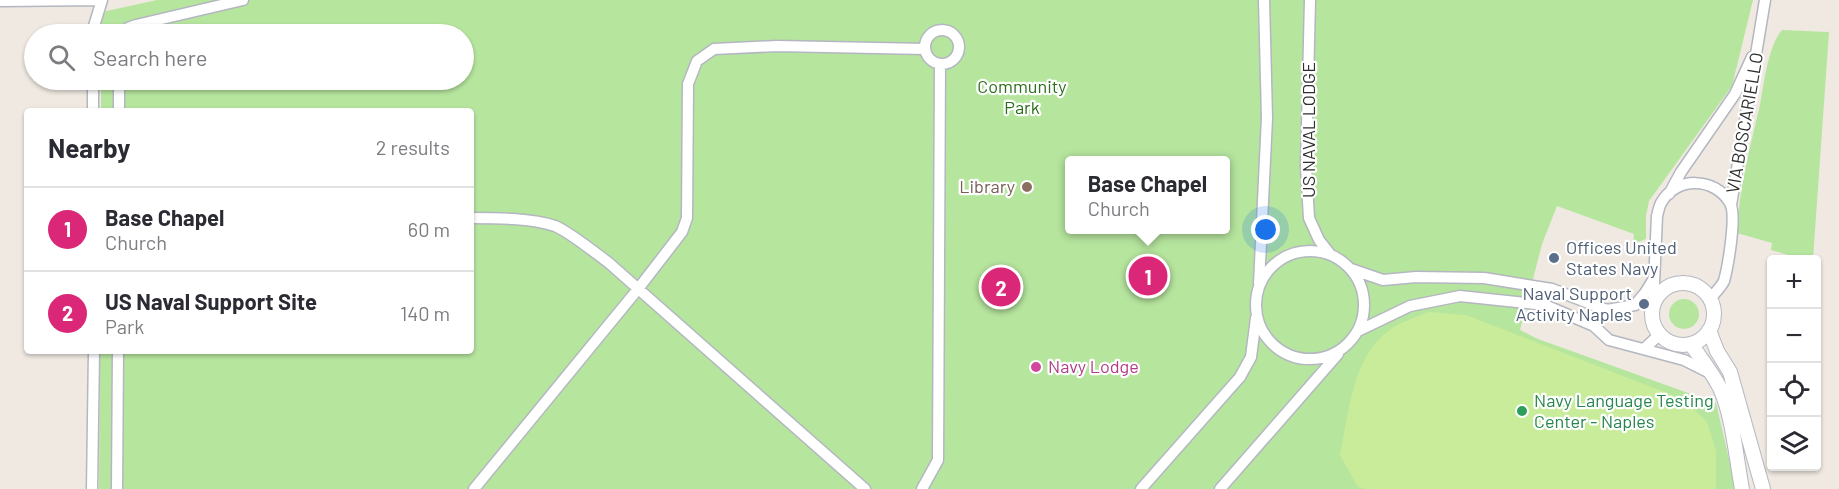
<!DOCTYPE html>
<meta charset="utf-8">
<style>
body{margin:0;font-family:Barlow,sans-serif;background:#f2f2f3;color:#2b2b33}
.controls{position:absolute;right:18px;bottom:18px;display:grid;overflow:hidden;border-radius:6px;box-shadow:0 2px 4px #0004}
.controls button{width:54px;height:54px;display:grid;place-items:center;padding:0;border:0;border-bottom:2px solid #e1e1e2;background:#fff;color:#2b2b33;font:30px sans-serif}
.you{position:absolute;left:1266px;top:230px;width:21px;height:21px;margin:-15px;border:4px solid #fff;border-radius:50%;background:#1a73e8;box-shadow:0 0 0 9px #1a73e833}
.badge{display:grid;place-items:center;width:39px;height:39px;border-radius:50%;background:#db2777;color:#fff;font-size:20px;font-weight:700}
.pin{position:absolute;translate:-50% -50%;border:3px solid #fff;box-shadow:0 2px 6px #0006}
.popup{position:absolute;left:1065px;top:156px;width:165px;height:78px;box-sizing:border-box;display:grid;place-content:center;border-radius:6px;background:#fff;filter:drop-shadow(0 2px 4px #0005);font-size:20px;white-space:nowrap;color:#7c7c81}
.popup b{font-size:22px;color:#2b2b33}
.popup::after{content:'';position:absolute;left:50%;top:100%;margin-left:-12px;border:12px solid transparent;border-top-color:#fff}
.list{margin:0;padding:0;list-style:none}
h2{display:flex;justify-content:space-between;align-items:center;height:78px;margin:0;padding:0 24px;font-size:26px}
h2 small{font-size:20px;font-weight:400;color:#7c7c81}
.list li{display:grid;grid-template-columns:39px 1fr auto;gap:18px;align-items:center;box-sizing:border-box;height:84px;padding:0 24px;border-top:2px solid #e1e1e2}
.list b{display:block;font-size:22px;white-space:nowrap}
.list p{margin:0;font-size:20px;white-space:nowrap;color:#7c7c81}
.list em{font-size:20px;font-style:normal;color:#7c7c81}
.icon{flex:none;width:33px;height:33px;fill:none;stroke:currentColor;stroke-width:2;stroke-linecap:round;stroke-linejoin:round}
.map{position:relative;flex:none;width:1839px;height:489px;overflow:hidden}
.search{position:absolute;background:#fff;box-shadow:0 2px 4px #0004;left:24px;top:24px;width:450px;height:66px;display:flex;align-items:center;gap:15px;box-sizing:border-box;padding:0 21px;border-radius:33px;color:#7c7c81;font-size:22px}
.panel{position:absolute;background:#fff;box-shadow:0 2px 4px #0004;left:24px;top:108px;width:450px;height:246px;border-radius:6px}
.map>svg:first-child{display:block}
.green{fill:#b6e59e;fill-rule:evenodd}
.pitch{fill:#c9ec9a}
.lines{fill:none;stroke-linecap:round;stroke-linejoin:round}
.minor-casing{stroke:#b4b7c1;stroke-width:13}
.tertiary-casing{stroke:#b4b7c1;stroke-width:16}
.minor{stroke:#fff;stroke-width:10}
.tertiary{stroke:#fff;stroke-width:14}
.education-dot{fill:#8d6e63;stroke:#fff;stroke-width:2}
.service-dot{fill:#5c6f8a;stroke:#fff;stroke-width:2}
.hotel-dot{fill:#d1479c;stroke:#fff;stroke-width:2}
.leisure-dot{fill:#2e9e5b;stroke:#fff;stroke-width:2}
.labels{text-anchor:middle;stroke-width:4.5;stroke-linejoin:round;paint-order:stroke}
.park-label{font-size:18px;fill:#2c6e1b;stroke:#fff}
.street-label{font-size:18px;fill:#2e2e2e;stroke:#fff}
.education-label{font-size:18px;fill:#785e54;stroke:#fff;text-anchor:end}
.service-label{font-size:18px;fill:#4e5e75;stroke:#fff;text-anchor:start}
.hotel-label{font-size:18px;fill:#b23c85;stroke:#fff;text-anchor:start}
.leisure-label{font-size:18px;fill:#27864d;stroke:#fff;text-anchor:start}
</style>
<div class="map">
<svg width="1839" height="489" viewBox="0 0 1839 489">
<rect width="100%" height="100%" fill="#efe9e1"/>
<path class="green" d="M157,0H1753L1732,86L1649,201L1646,216V239L1633,244L1634,234L1557,206L1542,244L1520,330L1538,339L1716,403L1736,489H99L100,351H471V111H101V80H464V34H102V12ZM1070,160H1226V230H1070Z
M1782,30L1829,32L1813,259H1802L1771,250L1772,243L1737,233C1739,189 1750,147 1760,105C1764,84 1768,46 1782,30Z
M1669 314a15 15 0 1 1 30 0a15 15 0 1 1-30 0Z"/>
<path class="pitch" d="M1429,312L1466,315L1685,400L1707,422L1716,451V489H1363L1358,487L1340,455C1349,413 1352,355 1391,329C1402,321 1417,317 1429,312Z"/>
<g class="lines">
<g class="minor-casing">
<path id="minor" d="M1310,0L1306,167L1309,218L1319,240L1330,254
M0,1L101,0
M925 47a17 17 0 1 1 34 0a17 17 0 1 1-34 0Z
M94,34V26L102,0
M122,34L128,28L136,25L243,0
M93,111V80
M119,111V80
M1669,194L1681,172L1735,94L1752,57
M1731,205L1765,0
M471,218C495,218 532,218 555,226C568,231 597,254 609,263L865,489
M1256 305a54 54 0 1 1 108 0a54 54 0 1 1-108 0Z
M1351,269L1383,280L1416,277L1484,278L1552,289L1607,310L1635,305L1645,293L1653,280
M1259,284L1267,118L1264,0
M1653,306L1657,216C1658,212 1659,207 1661,203C1676,176 1715,177 1730,203C1737,215 1728,266 1724,281C1721,287 1714,294 1710,299
M1358,331L1410,306L1460,296L1545,305L1594,326L1609,340L1684,360L1710,373
M1644,349L1660,334
M92,489L94,351
M117,489L118,351
M474,489L638,289L682,232L687,218L688,84L697,61L714,49L777,46L925,49
M922,489L938,460L940,65
M1141,489L1240,377L1251,357L1256,318
M1220,489L1338,354"/>
</g>
<g class="tertiary-casing">
<path id="tertiary" d="M1652 314a31 31 0 1 1 62 0a31 31 0 1 1-62 0Z
M1709,330L1717,351L1730,372L1763,489
M1691,344C1701,359 1712,372 1720,388C1733,417 1736,457 1742,489"/>
</g>
<use href="#minor" class="minor"/>
<use href="#tertiary" class="tertiary"/>
</g>
<circle class="education-dot" cx="1027" cy="187" r="6"/>
<g class="service-dot">
<circle cx="1554" cy="258" r="6"/>
<circle cx="1644" cy="304" r="6"/>
</g>
<circle class="hotel-dot" cx="1036" cy="367" r="6"/>
<circle class="leisure-dot" cx="1522" cy="411" r="6"/>
<g class="labels">
<g class="park-label">
<text x="1022" y="93">Community<tspan x="1022" dy="21">Park</tspan></text>
</g>
<g class="street-label">
<text transform="translate(1745 123) rotate(-80)" y="6">VIA BOSCARIELLO</text>
<text transform="translate(1309 130) rotate(-90)" y="6">US NAVAL LODGE</text>
</g>
<g class="education-label">
<text x="1015" y="193">Library</text>
</g>
<g class="service-label">
<text x="1566" y="254">Offices United<tspan x="1566" dy="21">States Navy</tspan></text>
<text x="1632" y="300" text-anchor="end">Naval Support<tspan x="1632" dy="21">Activity Naples</tspan></text>
</g>
<g class="hotel-label">
<text x="1048" y="373">Navy Lodge</text>
</g>
<g class="leisure-label">
<text x="1534" y="407">Navy Language Testing<tspan x="1534" dy="21">Center - Naples</tspan></text>
</g>
</g>
</svg>
<div class="controls">
<button>+</button>
<button>−</button>
<button><svg class="icon" aria-label="locate" viewBox="0 0 24 24"><circle cx="12" cy="12" r="6"/><path d="M12 2v4M12 18v4M2 12h4M18 12h4"/></svg></button>
<button><svg class="icon" aria-label="layers" viewBox="0 0 24 24"><path d="M12 4l9 5-9 5-9-5zM3 14l9 5 9-5"/></svg></button>
</div>
<div class="you"></div>
<div class="pin badge" style="left:1148px;top:276px">1</div>
<div class="popup"><b>Base Chapel</b>Church</div>
<div class="pin badge" style="left:1001px;top:287px">2</div>
<div class="search"><svg class="icon" aria-label="search" viewBox="0 0 24 24"><circle cx="10" cy="10" r="6"/><path d="M15 15l6 6"/></svg>Search here</div>
<section class="panel">
<h2>Nearby<small>2 results</small></h2>
<ul class="list">
<li><span class="badge">1</span><div><b>Base Chapel</b><p>Church</p></div><em>60 m</em></li>
<li><span class="badge">2</span><div><b>US Naval Support Site</b><p>Park</p></div><em>140 m</em></li>
</ul>
</section>
</div>
